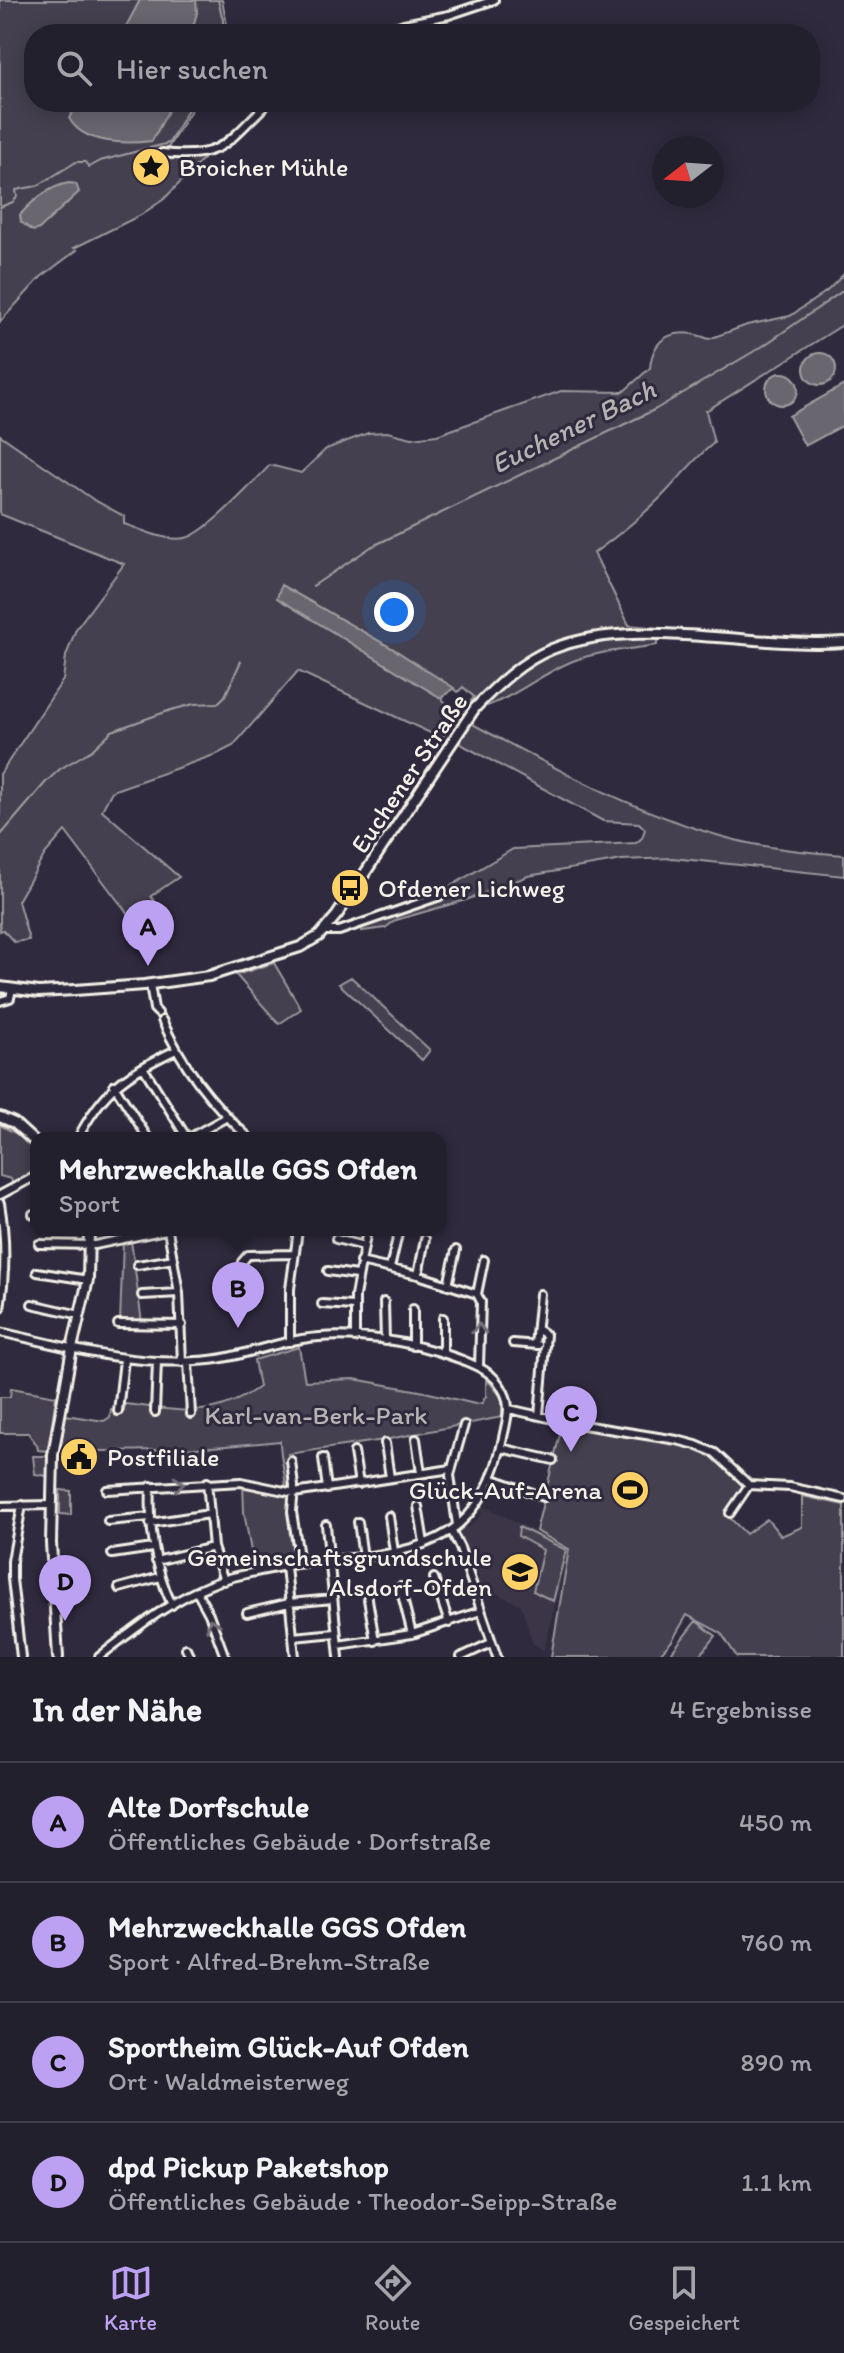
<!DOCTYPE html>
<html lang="de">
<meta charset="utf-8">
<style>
body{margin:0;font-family:Itim,sans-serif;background:#2f2d3a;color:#f1f3f6}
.compass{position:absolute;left:652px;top:136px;width:72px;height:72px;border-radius:50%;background:#23202e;box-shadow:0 4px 20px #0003;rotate:253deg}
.you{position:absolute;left:394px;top:612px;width:28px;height:28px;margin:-20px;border:6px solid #fff;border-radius:50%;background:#1a73e8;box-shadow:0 0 0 12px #1a73e833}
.badge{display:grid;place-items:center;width:52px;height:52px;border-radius:50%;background:#bca0f2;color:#111;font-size:26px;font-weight:700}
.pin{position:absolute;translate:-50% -66px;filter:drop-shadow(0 2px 4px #0008)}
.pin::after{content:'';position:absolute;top:42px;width:28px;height:24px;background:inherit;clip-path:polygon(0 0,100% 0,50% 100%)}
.popup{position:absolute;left:30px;top:1132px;width:416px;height:104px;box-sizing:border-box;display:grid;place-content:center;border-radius:16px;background:#23202e;filter:drop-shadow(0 2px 6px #0005);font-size:26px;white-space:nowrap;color:#a3a3aa}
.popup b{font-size:30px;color:#f1f3f6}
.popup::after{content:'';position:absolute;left:50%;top:100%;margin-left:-16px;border:16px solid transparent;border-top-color:#23202e}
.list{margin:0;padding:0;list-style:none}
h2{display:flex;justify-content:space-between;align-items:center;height:104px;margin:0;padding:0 32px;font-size:34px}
h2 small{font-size:26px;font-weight:400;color:#a3a3aa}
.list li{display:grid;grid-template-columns:52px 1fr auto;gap:24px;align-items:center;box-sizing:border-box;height:120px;padding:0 32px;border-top:2px solid #403e4a}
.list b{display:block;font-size:30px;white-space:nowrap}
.list p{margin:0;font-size:26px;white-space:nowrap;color:#a3a3aa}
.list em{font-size:26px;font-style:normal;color:#a3a3aa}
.icon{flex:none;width:44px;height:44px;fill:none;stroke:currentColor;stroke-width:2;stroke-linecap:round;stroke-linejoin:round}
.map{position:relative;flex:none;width:844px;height:1657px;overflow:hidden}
.search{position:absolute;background:#23202e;box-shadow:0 4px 20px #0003;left:24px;right:24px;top:24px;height:88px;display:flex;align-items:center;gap:20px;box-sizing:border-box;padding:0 28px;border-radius:32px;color:#a3a3aa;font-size:30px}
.sheet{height:584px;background:#23202e}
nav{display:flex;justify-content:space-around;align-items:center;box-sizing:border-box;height:112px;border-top:2px solid #403e4a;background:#23202e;font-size:22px;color:#a3a3aa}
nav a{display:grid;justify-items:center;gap:4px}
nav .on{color:#bca0f2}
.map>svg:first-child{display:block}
.built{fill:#3b3647}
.green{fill:#454050;stroke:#9c989c;stroke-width:2}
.water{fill:#6a6670;stroke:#a19ea0;stroke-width:2}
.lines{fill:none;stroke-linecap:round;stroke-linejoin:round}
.stream{stroke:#a19ea0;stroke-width:2}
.street-casing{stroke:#f4f1e8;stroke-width:12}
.secondary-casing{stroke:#f4f1e8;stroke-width:14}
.street{stroke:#2f2a3d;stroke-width:6}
.secondary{stroke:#2f2a3d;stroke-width:8}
.oneway{stroke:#747079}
.labels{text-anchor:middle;stroke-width:6;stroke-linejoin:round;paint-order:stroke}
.poi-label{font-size:26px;fill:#f4f1e8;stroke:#2f2a3d;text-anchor:start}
.street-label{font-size:26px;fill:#f4f1e8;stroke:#2f2a3d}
.park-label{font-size:26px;fill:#b7b3b3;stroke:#2f2a3d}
.water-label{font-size:28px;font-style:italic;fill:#b6b2b2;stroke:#2f2a3d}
</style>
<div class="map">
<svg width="844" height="1657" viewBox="0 0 844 1657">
<rect width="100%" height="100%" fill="#2f2a3d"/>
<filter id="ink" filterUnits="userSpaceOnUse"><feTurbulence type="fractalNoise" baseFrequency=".0125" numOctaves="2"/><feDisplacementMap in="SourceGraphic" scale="16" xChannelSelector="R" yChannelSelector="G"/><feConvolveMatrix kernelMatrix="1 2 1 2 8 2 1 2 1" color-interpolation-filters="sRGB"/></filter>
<g filter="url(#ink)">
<path class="built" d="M481,1508H488L569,1549L544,1650L533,1644L521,1605L497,1594L482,1598L477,1580L479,1578L460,1533L463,1527H469L482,1514Z"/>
<path class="green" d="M0,0H222L229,34H34V102H196L166,151L204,152L205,157L164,199L141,215L74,248L77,250L41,277L0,322Z
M844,274V324L706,411L714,443C695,458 682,475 666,492C644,515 620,534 594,553L629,625L658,628L657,645C628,650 593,651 566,664C535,678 511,700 477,709L471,701L474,697L463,687L458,692L395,650L281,585L441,698L462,719L455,728L452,726L441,738L298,671L233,746L217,754L112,791L102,810L179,877L151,896L160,910L137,926L65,831L45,854L18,901L29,940L14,942L3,930L0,931V774L63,680L66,656L76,629L124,564L0,514V435L94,500L124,516V524C143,530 166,542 185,538C205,535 255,481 270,465L301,473L326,449L368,433L387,432L412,438L437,435L561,391L623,392L650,368C653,333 679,327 709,339L747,325L790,316L827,291Z
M467,721C554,768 639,815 735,840C771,849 807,852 844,855V876L672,858L622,860L528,876L466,900L396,920L385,928L362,931L361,919L439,893L513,849L636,843L642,838L645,829L639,823L603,821L457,742Z
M274,963L301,1009L279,1024L236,975Z
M351,977L430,1050L422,1060L339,984Z
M0,1125L17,1134L36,1152V1170L13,1185L11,1179L0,1176Z
M131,1240L142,1323H120L123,1242Z
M299,1347L305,1381L354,1379L425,1392L475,1404L482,1403L486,1396V1378L502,1398V1417L384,1440L288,1454L289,1528L294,1560H271L254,1568L244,1512L243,1483L286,1492C286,1473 280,1460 280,1441C207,1449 134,1453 60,1450L65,1415L104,1421L110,1417L111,1409L124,1410L125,1404C179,1410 211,1421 259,1387L254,1360Z
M11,1388L56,1396L48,1451L38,1450L37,1445L28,1433H0V1397H10Z
M563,1422L696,1447L713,1456L745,1485L726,1514L746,1534L767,1519L781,1536L802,1527V1496L844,1505V1657H737L721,1633L687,1615L672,1641L657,1657H551L569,1549L536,1531Z
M33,1456H48L47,1476L35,1474Z
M60,1490L71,1491V1515L60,1514Z
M519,1527L566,1550L553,1601L533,1591L543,1550L518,1536Z
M696,1621L716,1636L699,1657H668Z"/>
<path class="water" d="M140,0H196L197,13L191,34H122Z
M80,102H173L152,141C127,144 83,145 69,118Z
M69,183L76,184L79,192L39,229L33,231L21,222L20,215C32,201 50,186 69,183Z
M804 369a16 16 0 1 1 32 0a16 16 0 1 1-32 0Z
M766 389a16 16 0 1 1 32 0a16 16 0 1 1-32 0Z
M844,385V425L805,446L789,416Z
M281,585L395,650L454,688L441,698L277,598Z"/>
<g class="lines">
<path class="stream" d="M218,0L223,20V34
M0,207L13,202L17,197L16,190L37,186L76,162H85L89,167L100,161L169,143L192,102
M313,586L371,547L656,409L763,346L844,290
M0,836L46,782L60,769L92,750L112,731L171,710L194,704L218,703L225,696L241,661"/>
<g class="street-casing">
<path id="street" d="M376,34L404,24L449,15L494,0
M153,175V163L162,153C224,160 227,141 269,102
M324,931H339L440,896
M150,984L154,1009L158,1013
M0,1001L10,998L12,989
M162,1020C183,1067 211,1103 249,1138
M143,1067L187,1138
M114,1085L148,1138
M78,1138C103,1089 127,1073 176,1050
M189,1138L227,1117
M0,1195L36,1176
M0,1203C6,1239 6,1273 0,1309
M33,1214H36
M168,1230L179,1293L182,1362
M336,1239L364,1246
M39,1244L95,1245L166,1230
M242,1262L248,1255L294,1254
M360,1262L418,1275L477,1294
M137,1265L174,1259
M390,1268L399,1230
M328,1271L357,1275
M37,1272L88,1280
M418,1275L425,1239
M448,1285L456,1250
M142,1295L179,1293
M384,1302L385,1341
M32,1304L80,1315
M322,1304L354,1306
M413,1309V1346
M443,1318V1353
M118,1324L182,1325
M537,1329L546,1335L539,1415
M0,1332C68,1347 125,1365 196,1361C233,1360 266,1345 302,1339C350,1331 411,1341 457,1358C475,1365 495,1372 504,1392C511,1406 507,1419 504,1433C497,1470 483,1509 450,1531C402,1562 340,1555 286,1566C269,1569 250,1573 233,1577C184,1590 138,1626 99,1657
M355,1338V1296L367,1230
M290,1342V1289L298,1230
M513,1343L538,1345
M535,1345L540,1294
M188,1362L191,1414
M479,1366L481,1302L477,1294L484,1260
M509,1409L571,1423L677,1440L696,1445L715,1453L749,1485L790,1487L844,1499
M118,1411L124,1360
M155,1412L157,1362
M416,1439L421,1473
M385,1443L390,1478
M501,1448L553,1460
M354,1452L359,1484
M323,1458L327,1489
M291,1461L294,1486L292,1512L300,1563
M493,1479L544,1497
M207,1482L213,1547L224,1581
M151,1486C149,1528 154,1566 172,1605
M107,1490L241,1482L294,1493L451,1469
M0,1506L51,1505
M418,1506L424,1543
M730,1513L749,1485
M389,1516L394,1552
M108,1521L150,1517
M358,1522L363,1557
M150,1523L209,1514
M326,1525L339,1657
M457,1525L450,1475L464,1425
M451,1530L460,1548L497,1657
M112,1554L153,1548
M156,1561L213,1547
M286,1566L295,1657
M434,1578L449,1623
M400,1587L412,1634
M119,1588L160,1577
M197,1592L209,1614L225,1657
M367,1593L375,1641
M247,1613L289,1603L333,1599
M293,1637L336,1633
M338,1645L412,1634L481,1611
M186,1648L190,1657
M21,1657L12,1579V1561L22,1505
M461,1657L491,1643"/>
</g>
<g class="secondary-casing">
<path id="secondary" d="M0,987L39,992L75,990L144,985L209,976L300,947L319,936L337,915L475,708C497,685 522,661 552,649C636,615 753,649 844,642
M0,1117L14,1123L36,1143
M58,1657L51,1543L53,1455L72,1348L88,1280L89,1230"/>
</g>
<use href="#street" class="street"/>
<use href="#secondary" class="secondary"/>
</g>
<defs><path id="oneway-chevron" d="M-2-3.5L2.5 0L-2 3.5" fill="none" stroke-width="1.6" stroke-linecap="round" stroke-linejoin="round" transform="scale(2)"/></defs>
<g class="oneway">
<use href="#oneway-chevron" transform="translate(479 1329) rotate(-88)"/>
<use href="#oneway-chevron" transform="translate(179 1484) rotate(-4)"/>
<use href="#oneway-chevron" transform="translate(212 1624) rotate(-112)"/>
</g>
</g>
<defs>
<g id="sight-disc" transform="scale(2)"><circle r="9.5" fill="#ffd166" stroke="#2f2a3d"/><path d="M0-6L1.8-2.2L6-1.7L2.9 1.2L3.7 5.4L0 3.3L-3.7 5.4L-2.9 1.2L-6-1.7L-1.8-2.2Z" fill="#111"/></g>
<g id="bus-disc" transform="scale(2)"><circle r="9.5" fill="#ffd166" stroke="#2f2a3d"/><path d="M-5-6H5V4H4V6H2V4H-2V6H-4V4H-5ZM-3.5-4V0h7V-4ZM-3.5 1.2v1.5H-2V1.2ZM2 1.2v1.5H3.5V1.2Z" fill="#111"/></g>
<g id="civic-disc" transform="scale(2)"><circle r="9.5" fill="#ffd166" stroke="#2f2a3d"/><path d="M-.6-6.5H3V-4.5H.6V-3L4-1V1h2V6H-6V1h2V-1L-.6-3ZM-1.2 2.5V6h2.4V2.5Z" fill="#111"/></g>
<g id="stadium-disc" transform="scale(2)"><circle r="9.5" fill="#ffd166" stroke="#2f2a3d"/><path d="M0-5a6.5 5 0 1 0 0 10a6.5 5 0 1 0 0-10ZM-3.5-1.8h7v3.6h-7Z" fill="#111"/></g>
<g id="school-disc" transform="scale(2)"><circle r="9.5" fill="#ffd166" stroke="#2f2a3d"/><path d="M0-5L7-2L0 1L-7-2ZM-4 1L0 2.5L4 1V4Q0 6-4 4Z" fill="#111"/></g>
</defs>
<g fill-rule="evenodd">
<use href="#sight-disc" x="151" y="167"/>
<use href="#bus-disc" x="350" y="888"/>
<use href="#civic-disc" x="79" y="1457"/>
<use href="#stadium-disc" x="630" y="1490"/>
<use href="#school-disc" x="520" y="1572"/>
</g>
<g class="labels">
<g class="poi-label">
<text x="179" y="176">Broicher Mühle</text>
<text x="378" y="897">Ofdener Lichweg</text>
<text x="107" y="1466">Postfiliale</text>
<text x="602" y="1499" text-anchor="end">Glück-Auf-Arena</text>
<text x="492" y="1566" text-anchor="end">Gemeinschaftsgrundschule<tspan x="492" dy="30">Alsdorf-Ofden</tspan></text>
</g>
<g class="street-label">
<text transform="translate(409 773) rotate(-56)" y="9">Euchener Straße</text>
</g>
<g class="park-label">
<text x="316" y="1424">Karl-van-Berk-Park</text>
</g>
<g class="water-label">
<text transform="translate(573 426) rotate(-26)" y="10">Euchener Bach</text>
</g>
</g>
</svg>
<svg class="compass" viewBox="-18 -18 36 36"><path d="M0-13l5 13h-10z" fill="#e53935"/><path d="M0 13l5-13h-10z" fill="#a3a3aa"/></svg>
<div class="you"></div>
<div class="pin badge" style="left:148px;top:966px">A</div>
<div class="pin badge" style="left:238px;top:1328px">B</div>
<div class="popup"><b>Mehrzweckhalle GGS Ofden</b>Sport</div>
<div class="pin badge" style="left:571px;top:1452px">C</div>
<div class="pin badge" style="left:65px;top:1621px">D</div>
<div class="search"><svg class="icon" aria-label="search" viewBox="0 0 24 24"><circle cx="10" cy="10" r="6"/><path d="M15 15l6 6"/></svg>Hier suchen</div>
</div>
<section class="sheet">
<h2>In der Nähe<small>4 Ergebnisse</small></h2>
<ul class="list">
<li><span class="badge">A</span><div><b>Alte Dorfschule</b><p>Öffentliches Gebäude · Dorfstraße</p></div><em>450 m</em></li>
<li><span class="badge">B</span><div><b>Mehrzweckhalle GGS Ofden</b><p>Sport · Alfred-Brehm-Straße</p></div><em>760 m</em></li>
<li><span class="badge">C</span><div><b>Sportheim Glück-Auf Ofden</b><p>Ort · Waldmeisterweg</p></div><em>890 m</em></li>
<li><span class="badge">D</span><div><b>dpd Pickup Paketshop</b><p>Öffentliches Gebäude · Theodor-Seipp-Straße</p></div><em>1.1 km</em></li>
</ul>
</section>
<nav>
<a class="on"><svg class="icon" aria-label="map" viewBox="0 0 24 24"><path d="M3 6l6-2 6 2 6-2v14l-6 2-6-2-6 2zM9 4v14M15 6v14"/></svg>Karte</a>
<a><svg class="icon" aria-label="directions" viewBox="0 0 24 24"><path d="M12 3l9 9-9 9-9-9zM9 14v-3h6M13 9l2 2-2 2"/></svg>Route</a>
<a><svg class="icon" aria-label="saved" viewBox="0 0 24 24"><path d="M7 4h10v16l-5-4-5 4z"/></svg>Gespeichert</a>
</nav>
